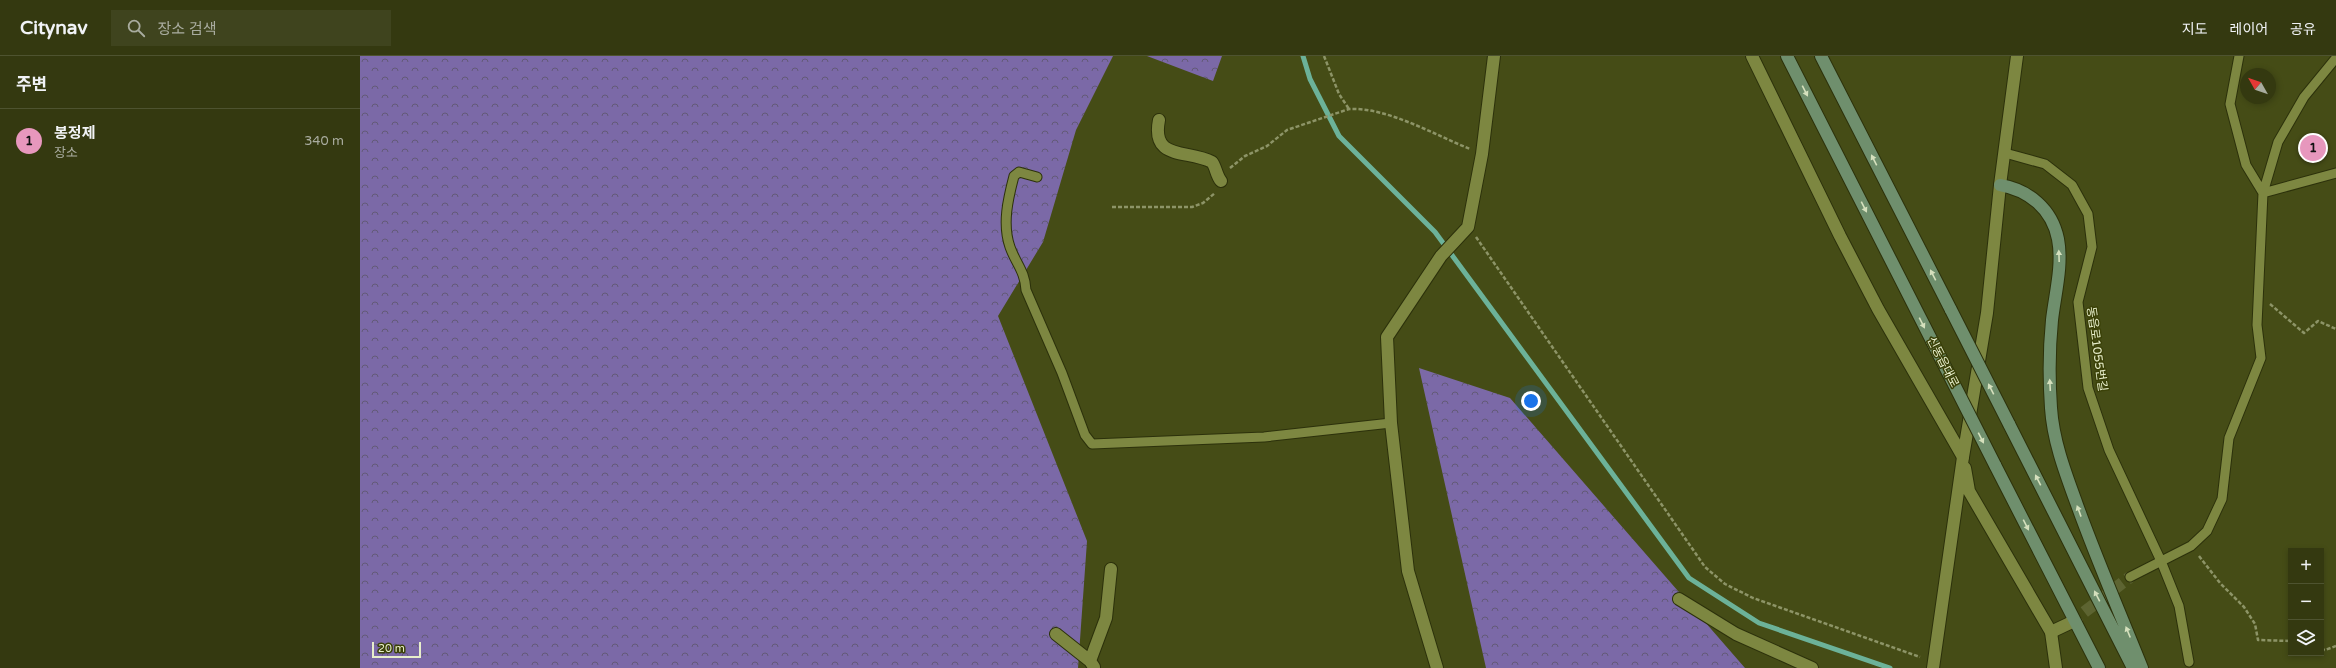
<!DOCTYPE html>
<html lang="ko">
<meta charset="utf-8">
<style>
body{margin:0;font-family:"Varela Round","Noto Sans KR",sans-serif;background:#3f441e;color:#f1f3f6}
.controls{position:absolute;right:12px;bottom:12px;display:grid;overflow:hidden;border-radius:0px;box-shadow:0 2px 6px #0003}
.controls button{width:36px;height:36px;display:grid;place-items:center;padding:0;border:0;border-bottom:1px solid #4e5330;background:#343910;color:#f1f3f6;font:20px sans-serif}
.compass{position:absolute;left:1880px;top:12px;width:36px;height:36px;border-radius:50%;background:#343910;box-shadow:0 2px 6px #0003;rotate:310deg}
.scale{position:absolute;left:12px;bottom:10px;width:49px;box-sizing:border-box;padding-left:4px;border:2px solid #e7eecb;border-top:0;font-size:11px;line-height:14px;white-space:nowrap;color:#e7eecb;-webkit-text-stroke:3px #3b4108;paint-order:stroke}
.you{position:absolute;left:1171px;top:345px;width:14px;height:14px;margin:-10px;border:3px solid #fff;border-radius:50%;background:#1a73e8;box-shadow:0 0 0 6px #1a73e833}
.badge{display:grid;place-items:center;width:26px;height:26px;border-radius:50%;background:#e797bd;color:#111;font-size:13px;font-weight:700}
.pin{position:absolute;translate:-50% -50%;border:2px solid #fff;box-shadow:0 1px 4px #0006}
.list{margin:0;padding:0;list-style:none}
h2{display:flex;justify-content:space-between;align-items:center;height:52px;margin:0;padding:0 16px;font-size:17px}
h2 small{font-size:13px;font-weight:400;color:#a9ac9f}
.list li{display:grid;grid-template-columns:26px 1fr auto;gap:12px;align-items:center;box-sizing:border-box;height:64px;padding:0 16px;border-top:1px solid #4e5330}
.list b{display:block;font-size:15px;white-space:nowrap}
.list p{margin:0;font-size:13px;white-space:nowrap;color:#a9ac9f}
.list em{font-size:13px;font-style:normal;color:#a9ac9f}
.icon{flex:none;width:22px;height:22px;fill:none;stroke:currentColor;stroke-width:2;stroke-linecap:round;stroke-linejoin:round}
.map{position:relative;flex:none;width:1976px;height:612px;overflow:hidden}
header{display:flex;align-items:center;gap:24px;box-sizing:border-box;height:56px;padding:0 20px;background:#343910;border-bottom:1px solid #4e5330}
header strong{font-size:19px}
nav{display:flex;gap:22px;margin-inline-start:auto;font-size:14px}
.search{width:280px;height:36px;background:#3f441e;display:flex;align-items:center;gap:10px;box-sizing:border-box;padding:0 14px;border-radius:0px;color:#a9ac9f;font-size:15px}
main{display:flex}
aside{flex:1;background:#343910}
.map>svg:first-child{display:block}
.forest{fill:url(#forest-crowns)}
.lines{fill:none;stroke-linecap:round;stroke-linejoin:round}
.stream{stroke:#6cb299;stroke-width:5}
.minor-tunnel{stroke:#5d6431;stroke-width:12;stroke-dasharray:12 6;stroke-linecap:butt}
.service-casing{stroke:#2c310b;stroke-width:11}
.minor-casing{stroke:#2c310b;stroke-width:14}
.tertiary-casing{stroke:#2c310b;stroke-width:14}
.secondary-casing{stroke:#2c310b;stroke-width:14}
.path{stroke:#8d9467;stroke-width:2.5;stroke-dasharray:4 2;stroke-linecap:butt}
.service{stroke:#7d8741;stroke-width:9}
.minor{stroke:#7d8741;stroke-width:12}
.tertiary{stroke:#7d8741;stroke-width:12}
.secondary{stroke:#6f8f6d;stroke-width:12}
.secondary-bridge-casing{stroke:#2c310b;stroke-width:14;stroke-linecap:butt}
.secondary-bridge{stroke:#6f8f6d;stroke-width:12}
.oneway{fill:#d5e0bd}
.labels{text-anchor:middle;stroke-width:3;stroke-linejoin:round;paint-order:stroke}
.street-label{font-size:12px;fill:#e7eecb;stroke:#3b4108}
</style>
<header>
<strong>Citynav</strong>
<div class="search"><svg class="icon" aria-label="search" viewBox="0 0 24 24"><circle cx="10" cy="10" r="6"/><path d="M15 15l6 6"/></svg>장소 검색</div>
<nav><a>지도</a><a>레이어</a><a>공유</a></nav>
</header>
<main>
<aside>
<h2>주변<small></small></h2>
<ul class="list">
<li><span class="badge">1</span><div><b>봉정제</b><p>장소</p></div><em>340 m</em></li>
</ul>
</aside>
<div class="map">
<svg width="1976" height="612" viewBox="0 0 1976 612">
<defs>
<pattern id="forest-crowns" width="20" height="18" patternUnits="userSpaceOnUse"><rect width="20" height="18" fill="#7b69a7"/><path d="M2 6a3 3 0 1 1 6 0M12 15a3 3 0 1 1 6 0" fill="none" stroke="#635a77"/></pattern>
</defs>
<rect width="100%" height="100%" fill="#454c16"/>
<path class="forest" d="M0,0H753L716,74L683,186L638,260L727,485L718,612H0Z
M787,0H862L853,25Z
M1059,312L1150,342L1385,612H1126Z"/>
<g class="lines">
<path class="stream" d="M943,0L950,23L979,80L1075,176L1329,522L1399,567L1530,612"/>
<path class="minor-tunnel" d="M1710,567L1770,521"/>
<g class="service-casing">
<path id="service" d="M1645,97L1685,108L1712,129L1728,158L1732,191L1718,246L1728,332L1749,394L1801,505L1819,550L1829,606
M677,121L659,116L654,120C648,143 642,168 650,191C656,208 665,215 666,234L702,317L725,379L732,388L904,381L1031,367
M1903,137L1918,86L1944,41L1976,2
M1903,137L1976,117
M1770,521L1831,490L1847,475L1862,443L1869,382L1901,302L1897,269L1903,137L1886,109L1870,48L1879,0"/>
</g>
<g class="minor-casing">
<path id="minor" d="M1392,0L1480,180L1518,253L1603,401
M799,64C791,105 827,93 852,106C856,111 856,119 861,125
M1319,543L1376,578L1452,612
M1691,576L1710,567
M696,578L730,605L734,611
M730,605L746,562L751,513
M1077,612L1048,515L1031,367L1027,281L1081,200L1108,171L1122,98L1134,0"/>
</g>
<g class="tertiary-casing">
<path id="tertiary" d="M1605,412L1609,435L1691,576L1696,612
M1573,612L1603,401L1627,257L1640,129L1657,0"/>
</g>
<g class="secondary-casing">
<path id="secondary" d="M1427,0L1572,285
M1461,0L1591,254
M1640,129C1669,134 1692,153 1698,183C1703,209 1695,238 1692,264C1689,294 1689,323 1691,352C1693,384 1705,416 1716,446C1736,502 1760,557 1782,612
M1649,368L1773,612
M1635,409L1739,612"/>
</g>
<path class="path" d="M964,0L979,38L989,53
M870,112L885,100L907,90L927,74L989,53C1027,51 1075,79 1110,93
M752,151H832L843,147L855,137
M1116,181L1345,511L1365,528L1393,542L1560,601
M1910,248L1944,277L1958,265L1976,273
M1839,500L1860,527L1884,551L1895,568L1898,584L1931,585
M1961,593L1965,594L1976,590"/>
<use href="#service" class="service"/>
<use href="#minor" class="minor"/>
<use href="#tertiary" class="tertiary"/>
<use href="#secondary" class="secondary"/>
<g class="secondary-bridge-casing">
<path id="secondary-bridge" d="M1591,254L1649,368
M1572,285L1635,409"/>
</g>
<use href="#secondary-bridge" class="secondary-bridge"/>
</g>
<defs><path id="oneway-solid" d="M-6-.8H1V-3.2L6.5 0L1 3.2V.8H-6Z"/></defs>
<g class="oneway">
<use href="#oneway-solid" transform="translate(1445 35) rotate(63)"/>
<use href="#oneway-solid" transform="translate(1514 104) rotate(-117)"/>
<use href="#oneway-solid" transform="translate(1504 151) rotate(63)"/>
<use href="#oneway-solid" transform="translate(1699 200) rotate(-92)"/>
<use href="#oneway-solid" transform="translate(1573 219) rotate(-117)"/>
<use href="#oneway-solid" transform="translate(1562 267) rotate(63)"/>
<use href="#oneway-solid" transform="translate(1690 329) rotate(-93)"/>
<use href="#oneway-solid" transform="translate(1631 333) rotate(-117)"/>
<use href="#oneway-solid" transform="translate(1621 382) rotate(63)"/>
<use href="#oneway-solid" transform="translate(1678 424) rotate(-117)"/>
<use href="#oneway-solid" transform="translate(1719 455) rotate(-110)"/>
<use href="#oneway-solid" transform="translate(1666 469) rotate(63)"/>
<use href="#oneway-solid" transform="translate(1737 540) rotate(-117)"/>
<use href="#oneway-solid" transform="translate(1768 576) rotate(-112)"/>
</g>
<g class="labels">
<g class="street-label">
<text transform="translate(1737 293) rotate(82)" y="4">동읍로1055번길</text>
<text transform="translate(1583 306) rotate(63)" y="4">신동읍대로</text>
</g>
</g>
</svg>
<div class="controls">
<button>+</button>
<button>−</button>
<button><svg class="icon" aria-label="layers" viewBox="0 0 24 24"><path d="M12 4l9 5-9 5-9-5zM3 14l9 5 9-5"/></svg></button>
</div>
<svg class="compass" viewBox="-18 -18 36 36"><path d="M0-13l5 13h-10z" fill="#e53935"/><path d="M0 13l5-13h-10z" fill="#a9ac9f"/></svg>
<div class="scale">20 m</div>
<div class="you"></div>
<div class="pin badge" style="left:1953px;top:92px">1</div>
</div>
</main>
